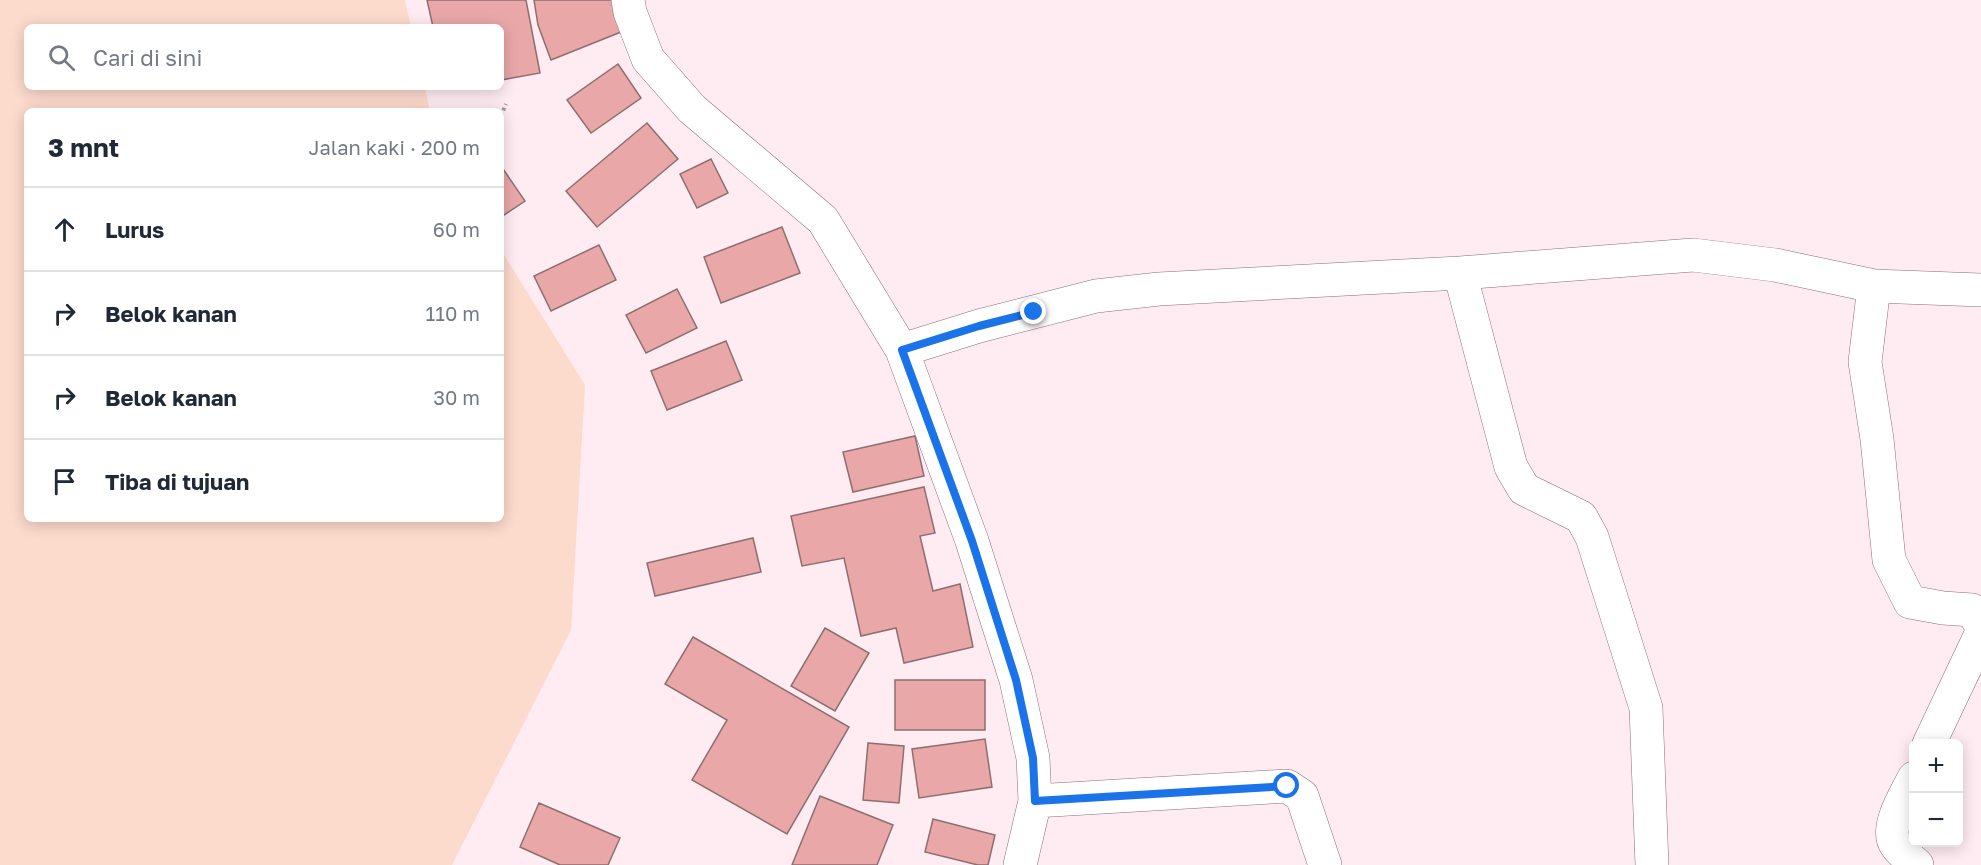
<!DOCTYPE html>
<html lang="id">
<meta charset="utf-8">
<style>
body{margin:0;font-family:"Golos Text",sans-serif;background:#f6f6f7;color:#1f2937}
.controls{position:absolute;right:18px;bottom:18px;display:grid;overflow:hidden;border-radius:9px;box-shadow:0 3px 15px #0003}
.controls button{width:54px;height:54px;display:grid;place-items:center;padding:0;border:0;border-bottom:2px solid #e0e1e3;background:#fff;color:#1f2937;font:30px sans-serif}
.stop{position:absolute;width:18px;height:18px;margin:-14px;border:4px solid #1a73e8;border-radius:50%;background:#fff}
.stop.end{background:#1a73e8;border-color:#fff;box-shadow:0 2px 6px #0008}
.list{margin:0;padding:0;list-style:none}
h2{display:flex;justify-content:space-between;align-items:center;height:78px;margin:0;padding:0 24px;font-size:26px}
h2 small{font-size:20px;font-weight:400;color:#747a83}
.list li{display:grid;grid-template-columns:39px 1fr auto;gap:18px;align-items:center;box-sizing:border-box;height:84px;padding:0 24px;border-top:2px solid #e0e1e3}
.list b{display:block;font-size:22px;white-space:nowrap}
.list em{font-size:20px;font-style:normal;color:#747a83}
.icon{flex:none;width:33px;height:33px;fill:none;stroke:currentColor;stroke-width:2;stroke-linecap:round;stroke-linejoin:round}
.map{position:relative;flex:none;width:1981px;height:865px;overflow:hidden}
.search{position:absolute;background:#fff;box-shadow:0 3px 15px #0003;left:24px;top:24px;width:480px;height:66px;display:flex;align-items:center;gap:15px;box-sizing:border-box;padding:0 21px;border-radius:9px;color:#747a83;font-size:22px}
.panel{position:absolute;background:#fff;box-shadow:0 3px 15px #0003;left:24px;top:108px;width:480px;height:414px;border-radius:9px}
.map>svg:first-child{display:block}
.green{fill:#fcdacc}
.building{fill:#e9a7a8;stroke:#8d6f70;stroke-width:1.5}
.lines{fill:none;stroke-linecap:round;stroke-linejoin:round}
.minor-casing{stroke:#8a6e79;stroke-width:34}
.path{stroke:#a9999f;stroke-width:4;stroke-dasharray:3 3;stroke-linecap:butt}
.minor{stroke:#fff;stroke-width:33}
.route{stroke:#1a73e8;stroke-width:8}
</style>
<div class="map">
<svg width="1981" height="865" viewBox="0 0 1981 865">
<rect width="100%" height="100%" fill="#ffecf3"/>
<path class="green" d="M0,0H405L411,27H27V87H425L430,111H27V519H501V250L585,385L571,630L452,865H0Z"/>
<path class="building" d="M427,0H526L540,73L501,80V27H433Z
M534,0H616L631,28L551,60L538,25Z
M618,64L641,98L591,133L567,100Z
M647,123L678,159L597,227L566,191Z
M711,159L728,193L697,208L680,174Z
M501,166L525,201L501,217Z
M782,227L800,273L721,303L704,257Z
M599,245L616,280L551,311L534,276Z
M677,289L697,328L646,353L626,315Z
M726,341L742,380L667,410L651,371Z
M915,436L924,476L853,492L843,452Z
M924,487L935,533L920,536L933,591L960,584L973,647L904,663L896,628L861,636L844,558L802,566L791,516Z
M753,538L761,572L655,596L647,563Z
M825,628L869,653L835,711L791,686Z
M693,637L849,727L787,834L692,780L727,720L665,684Z
M895,680H985V730H895Z
M985,739L992,787L919,798L912,749Z
M868,743L904,746L899,803L863,800Z
M820,796L893,825L877,865H792Z
M539,803L620,838L608,865H560L520,847Z
M933,819L995,835L988,865H978L925,852Z"/>
<g class="lines">
<g class="minor-casing">
<path id="minor" d="M628,0L630,12L648,59L692,109L823,220L902,350L979,326L1096,296L1159,289L1460,273L1693,255L1775,265L1874,286L1981,290
M1460,273L1511,467L1524,489L1581,517L1592,537L1646,708L1652,865
M1874,286L1865,362L1877,439L1889,560L1910,602L1943,608L1972,610L1981,625
M902,350L972,541L1016,680L1033,758L1035,801L1020,865
M1929,744L1981,634
M1914,778C1906,794 1884,828 1896,845C1901,853 1911,859 1917,865
M1035,801L1287,786L1302,796L1325,865"/>
</g>
<path class="path" d="M501,116L506,104"/>
<use href="#minor" class="minor"/>
</g>
<g class="lines">
<path class="route" d="M1034,312L979,326L902,350L972,541L1016,680L1033,758L1035,801L1287,786"/>
</g>
</svg>
<div class="controls">
<button>+</button>
<button>−</button>
</div>
<div class="stop" style="left:1287px;top:786px"></div>
<div class="stop end" style="left:1034px;top:312px"></div>
<div class="search"><svg class="icon" aria-label="search" viewBox="0 0 24 24"><circle cx="10" cy="10" r="6"/><path d="M15 15l6 6"/></svg>Cari di sini</div>
<section class="panel">
<h2>3 mnt<small>Jalan kaki · 200 m</small></h2>
<ul class="list">
<li><svg class="icon" aria-label="ahead" viewBox="0 0 24 24"><path d="M12 20V5M6 11l6-6 6 6"/></svg><div><b>Lurus</b></div><em>60 m</em></li>
<li><svg class="icon" aria-label="right" viewBox="0 0 24 24"><path d="M7 20v-9h11M14 6l5 5-5 5"/></svg><div><b>Belok kanan</b></div><em>110 m</em></li>
<li><svg class="icon" aria-label="right" viewBox="0 0 24 24"><path d="M7 20v-9h11M14 6l5 5-5 5"/></svg><div><b>Belok kanan</b></div><em>30 m</em></li>
<li><svg class="icon" aria-label="arrive" viewBox="0 0 24 24"><path d="M6 21V4h12l-3 4 3 4H6"/></svg><div><b>Tiba di tujuan</b></div></li>
</ul>
</section>
</div>
